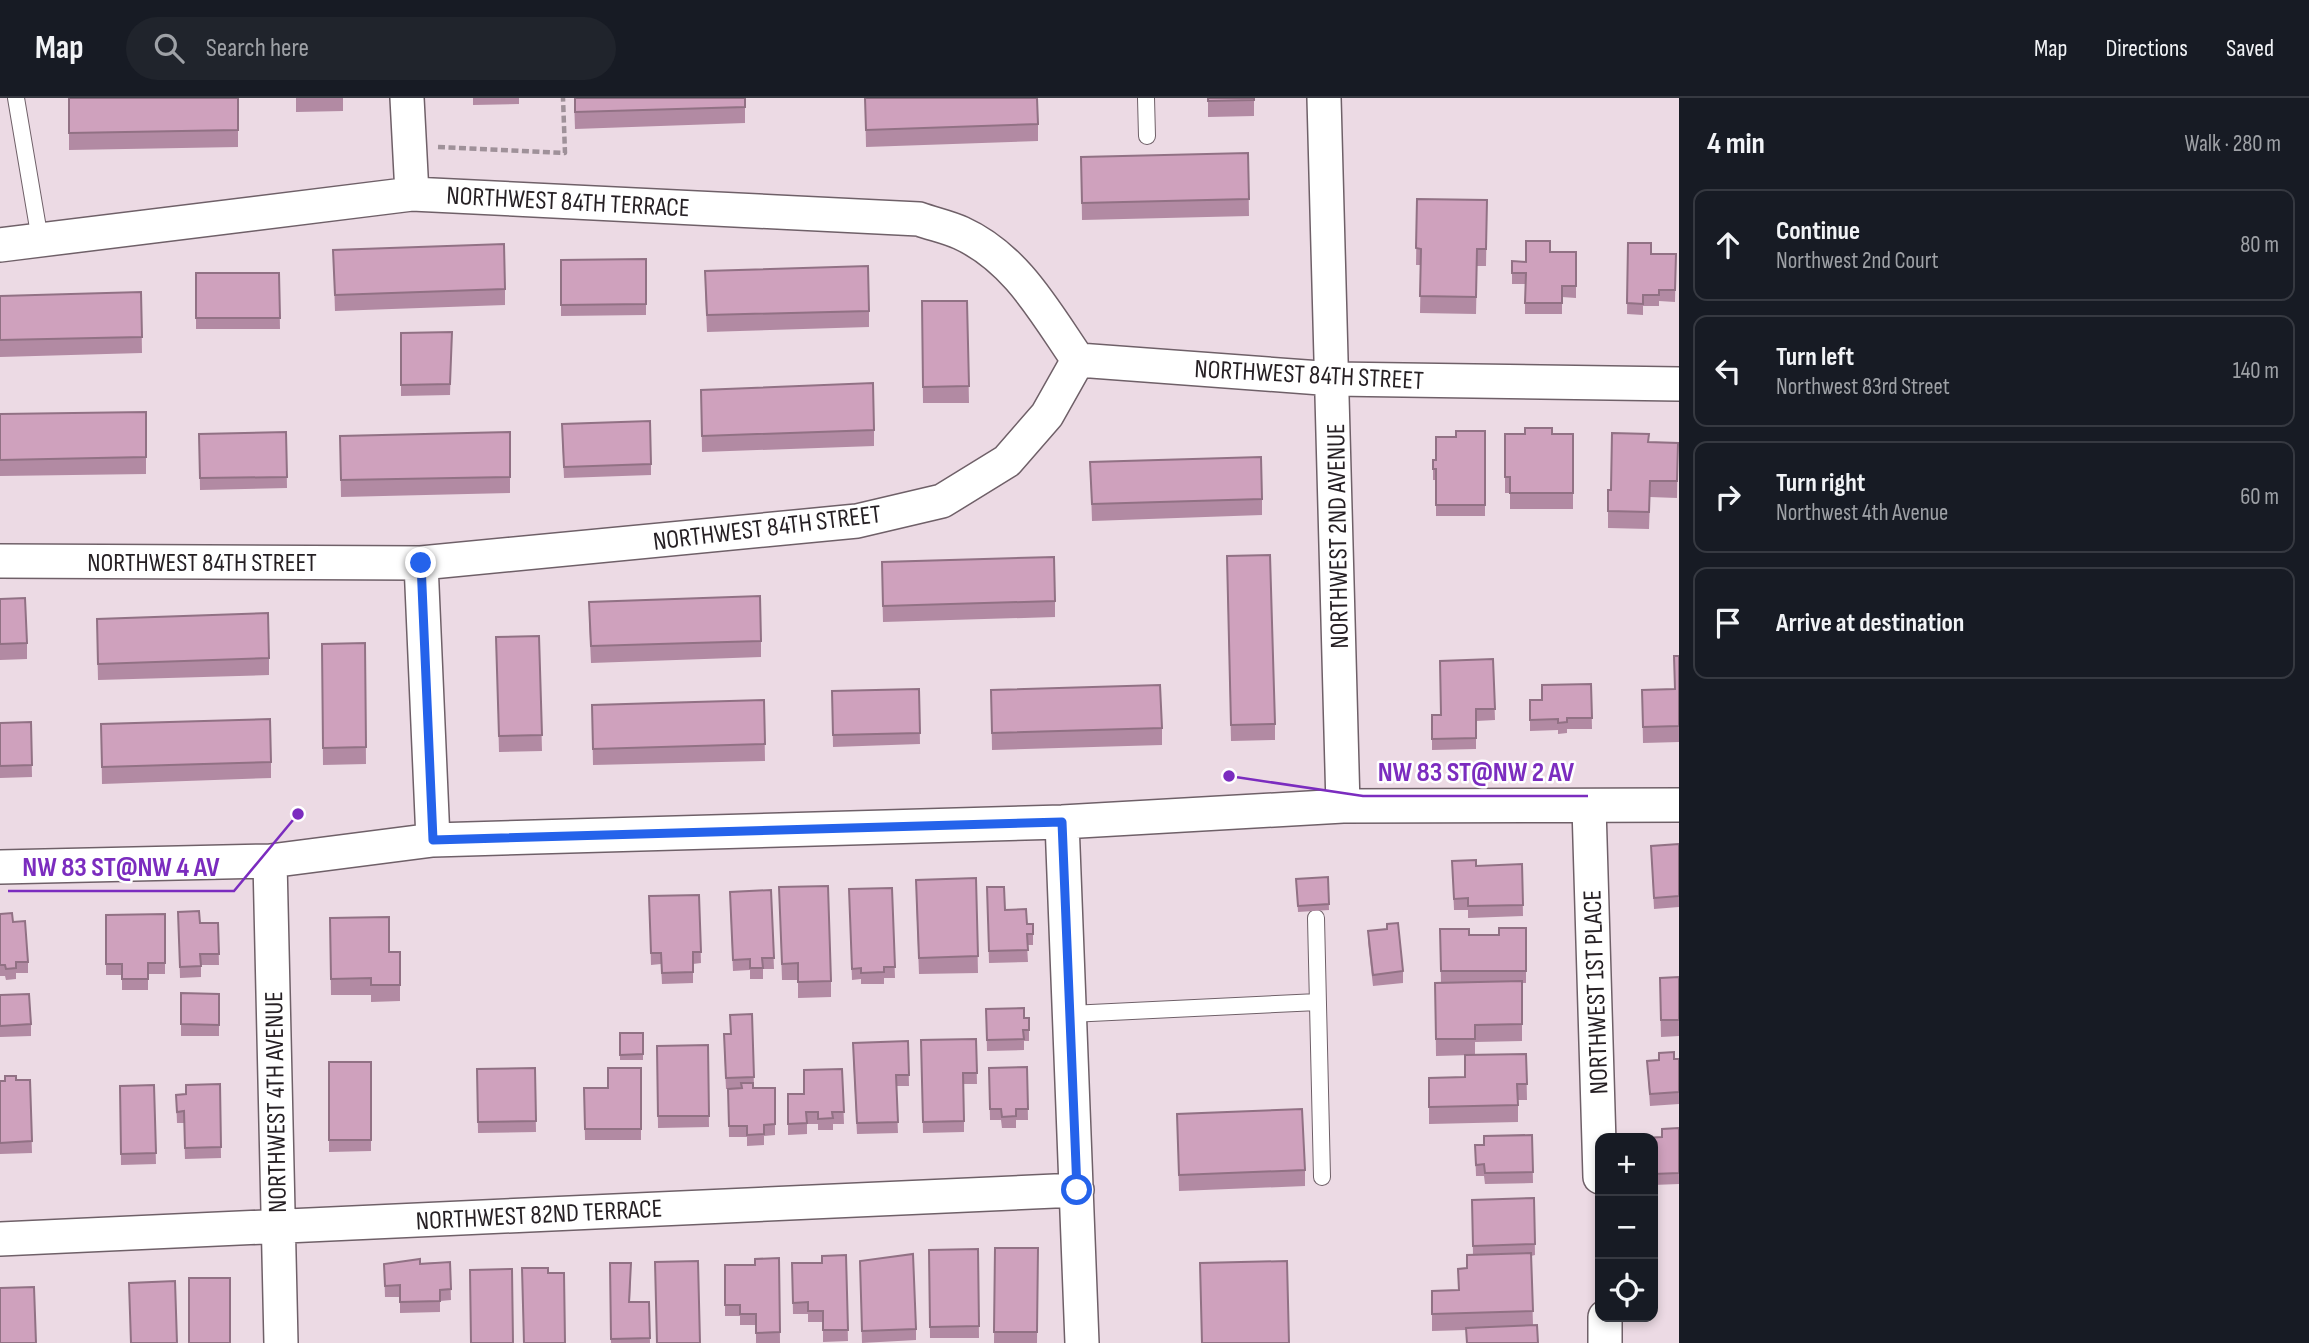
<!DOCTYPE html>
<meta charset="utf-8">
<style>
body{margin:0;font-family:"Sofia Sans Condensed",sans-serif;background:#20242c;color:#f1f3f6}
.controls{position:absolute;right:21px;bottom:21px;display:grid;overflow:hidden;border-radius:14px;box-shadow:0 4px 10px #0003}
.controls button{width:63px;height:63px;display:grid;place-items:center;padding:0;border:0;border-bottom:2px solid #363941;background:#171b24;color:#f1f3f6;font:35px sans-serif}
.stop{position:absolute;width:21px;height:21px;margin:-16px;border:5px solid #2563eb;border-radius:50%;background:#fff}
.stop.end{background:#2563eb;border-color:#fff;box-shadow:0 2px 7px #0008}
.list{margin:0;padding:0;list-style:none}
h2{display:flex;justify-content:space-between;align-items:center;height:91px;margin:0;padding:0 28px;font-size:30px}
h2 small{font-size:23px;font-weight:400;color:#9ea1a6}
.list li{display:grid;grid-template-columns:46px 1fr auto;gap:21px;align-items:center;box-sizing:border-box;height:112px;margin:0 14px 14px;padding:0 14px;border:2px solid #363941;border-radius:14px}
.list b{display:block;font-size:26px;white-space:nowrap}
.list p{margin:0;font-size:23px;white-space:nowrap;color:#9ea1a6}
.list em{font-size:23px;font-style:normal;color:#9ea1a6}
.icon{flex:none;width:38px;height:38px;fill:none;stroke:currentColor;stroke-width:2;stroke-linecap:round;stroke-linejoin:round}
.map{position:relative;flex:none;width:1679px;height:1245px;overflow:hidden}
header{display:flex;align-items:center;gap:42px;box-sizing:border-box;height:98px;padding:0 35px;background:#171b24;border-bottom:2px solid #363941}
header strong{font-size:33px}
nav{display:flex;gap:38px;margin-inline-start:auto;font-size:24px}
.search{width:490px;height:63px;background:#20242c;display:flex;align-items:center;gap:18px;box-sizing:border-box;padding:0 24px;border-radius:38px;color:#9ea1a6;font-size:26px}
main{display:flex}
aside{flex:1;background:#171b24}
.map>svg:first-child{display:block}
.lines{fill:none;stroke-linecap:round;stroke-linejoin:round}
.lane-casing{stroke:#6f6068;stroke-width:18}
.street-casing{stroke:#6f6068;stroke-width:36}
.path{stroke:#9f9199;stroke-width:4.5;stroke-dasharray:7 3.5;stroke-linecap:butt}
.lane{stroke:#fff;stroke-width:16}
.street{stroke:#fff;stroke-width:33}
.wall{fill:#b28aa3}
.building{fill:#cfa1bd;stroke:#917184;stroke-width:2}
.route{stroke:#2563eb;stroke-width:9}
.labels{text-anchor:middle;stroke-width:5;stroke-linejoin:round;paint-order:stroke}
.street-label{font-size:26px;fill:#262024;stroke:#fff}
.leader{fill:none;stroke:#7b2cbf;stroke-width:2.5}
.callout-dot{fill:#7b2cbf;stroke:#fff;stroke-width:2.5}
.callout-label{font-size:28px;text-anchor:middle;font-weight:bold;fill:#7b2cbf;stroke:#fff;stroke-width:5;stroke-linejoin:round;paint-order:stroke}
</style>
<header>
<strong>Map</strong>
<div class="search"><svg class="icon" aria-label="search" viewBox="0 0 24 24"><circle cx="10" cy="10" r="6"/><path d="M15 15l6 6"/></svg>Search here</div>
<nav><a>Map</a><a>Directions</a><a>Saved</a></nav>
</header>
<main>
<div class="map">
<svg width="1679" height="1245" viewBox="0 0 1679 1245">
<rect width="100%" height="100%" fill="#ecdae4"/>
<g class="lines">
<g class="lane-casing">
<path id="lane" d="M16,0L40,142
M1146,0L1147,38
M1316,820L1322,1079
M1070,916L1318,904"/>
</g>
<g class="street-casing">
<path id="street" d="M407,0L412,96
M1324,0L1343,708
M0,147L412,96L919,121C933,126 948,129 961,135C1016,160 1045,214 1078,262
M0,463L421,465L857,423L942,403L1007,363L1047,317L1078,262L1334,281L1679,286
M421,465L433,742
M1589,709L1600,1079
M1062,724L1082,1245
M270,763L281,1245
M0,769L270,763L433,742L1062,724L1343,708L1679,707
M0,1141L1077,1092
M1605,1219V1245"/>
</g>
<path class="path" d="M438,49L565,55L563,0"/>
<use href="#lane" class="lane"/>
<use href="#street" class="street"/>
</g>
<path class="wall" d="M69,0H238V49L69,52Z
M296,0H343V13L296,14Z
M473,0H519V6L473,7Z
M574,0H745V25L575,31Z
M865,0L1038,26V43L866,49Z
M1208,0H1254V18L1208,19Z
M1248,55L1249,118L1082,122L1081,59Z
M1417,101L1487,102L1486,168H1477L1476,216L1420,215L1421,167H1416Z
M1628,145L1651,156H1676L1675,204L1659,203V208H1643V217L1627,216Z
M333,152L505,191V207L335,213Z
M1550,154H1576V200L1562,199V216H1525V186H1512V163L1526,164Z
M646,161V217L561,218V162Z
M196,175H279L280,231H196Z
M705,189L869,213V229L707,234Z
M141,194L142,255L0,259V198Z
M922,203H967L969,305H923Z
M452,234L450,297L401,298V235Z
M701,292L874,332V348L702,354Z
M146,314V376L0,378V316Z
M1485,333V418H1436V382H1433V362H1436Z
M286,334L287,390L200,392L199,336Z
M510,334V395L341,399L340,338Z
M1505,336H1573V411H1510V395H1505Z
M562,337L651,366V377L564,380Z
M1649,344L1678,345L1677,400L1650,399L1649,431L1608,430V392H1611Z
M1090,364L1262,401V417L1092,423Z
M1227,475L1275,626V642L1231,643Z
M882,481L1055,503V519L883,524Z
M0,501L27,545V561L0,562Z
M589,521L761,543V559L591,565Z
M97,537L269,560V577L98,582Z
M539,538L542,653L499,654L496,539Z
M365,545L366,666L323,667L322,546Z
M1679,558V644L1643,645L1642,592L1674,591Z
M1493,561L1495,622L1476,623V651L1432,652V617H1441Z
M1591,586L1592,631H1567V635L1558,636V632L1530,633V602H1542Z
M919,591L920,646L833,649L832,593Z
M991,592L1162,630V647L992,652Z
M764,602L765,663L593,667L592,607Z
M31,624L32,679L0,680V625Z
M101,626L271,664V680L102,686Z
M1679,746V809L1654,811L1651,748Z
M1452,763L1476,768L1522,766L1523,818L1468,820V812H1454Z
M1328,779L1329,812L1298,814L1296,781Z
M976,780L978,875L919,876L916,798Z
M779,789L831,883V899L798,900V882H782Z
M987,789L1005,812L1027,826H1033V847H1027L1028,864L989,865Z
M892,790L895,880H884V886H861V881L852,882L849,791Z
M771,792L774,871H763V881H750V872L733,873L730,805Z
M699,797L701,865L693,866V885L662,886L661,866L651,867L649,798Z
M178,814L200,825H218L219,867H201V879L180,880Z
M0,816L13,824L28,864V875H16V881L6,882L5,878H0Z
M165,816V876H148V892H122V877H106V817Z
M330,820L389,854H400V903L371,904V897H331Z
M1526,830V885H1522V943L1475,944V957L1526,956L1527,1002H1518V1024L1429,1026V980L1465,979L1471,957L1436,958L1435,885H1441L1440,831L1469,837H1499Z
M1387,831L1403,873V885L1373,888L1368,844V833Z
M1679,879V938L1661,939L1660,896Z
M181,895L219,896V938H181Z
M0,897L31,926V938L0,939Z
M986,911L1024,920H1029V943H1024V952L987,953Z
M752,916L754,990H775V1037L764,1038V1047L747,1048V1039H729L728,991H726L724,947L731,936Z
M620,935H643V962H620Z
M976,941L977,986H964V1034L923,1035L921,942Z
M908,943L909,988H896L898,1035L857,1036L853,957Z
M708,947L709,1029L658,1030L657,948Z
M1679,961V1006L1650,1008L1647,963Z
M329,964H371V1053L329,1054Z
M1027,969L1028,1022H1016V1030H1002L1001,1022H990L989,970Z
M535,970L536,1034L478,1035L477,971Z
M641,970V1042H585L584,990H608Z
M842,971L844,1026H833V1032H818V1026H807V1036L788,1037V996H804Z
M30,982L32,1055L0,1056V983Z
M220,986L221,1060L185,1061L184,1025H177L176,997L186,996Z
M154,987L156,1066L121,1067L120,988Z
M1177,1016L1305,1072V1088L1179,1093Z
M1679,1030V1086L1653,1087V1040L1662,1039Z
M1532,1037L1533,1085L1485,1086L1484,1078H1476L1475,1047H1484Z
M1534,1100L1535,1157L1531,1158L1533,1227L1538,1245H1466V1232L1432,1233V1193L1458,1192V1171L1467,1170L1473,1157L1472,1102Z
M995,1150H1038L1037,1245H994Z
M978,1151L979,1240H930L929,1152Z
M846,1157L848,1243L823,1244V1224H808V1216H793L792,1165H822Z
M779,1160L780,1245H756V1227H740V1218H725V1167H755Z
M450,1164L451,1202L440,1203V1214L400,1215V1199H385L384,1166Z
M610,1165L631,1176L630,1204H649L650,1245H611Z
M860,1174L916,1231V1242L862,1245Z"/>
<path class="building" d="M69,0H238V32L69,35Z
M575,0H745V9L575,14Z
M865,0H1037L1038,26L866,32Z
M1208,0H1254V2L1208,3Z
M1248,55L1249,101L1082,105L1081,59Z
M1417,101L1487,102L1486,151H1477L1476,199L1420,198L1421,151L1416,150Z
M1526,143H1550V154H1576V188H1562V205H1525L1526,175H1512V163L1526,164Z
M1628,145H1651V156H1676L1675,192H1659V197H1643V206L1627,205Z
M504,146L505,191L335,197L333,152Z
M646,161V206L561,207V162Z
M868,168L869,213L707,217L705,173Z
M196,175H279L280,220H196Z
M141,194L142,239L0,242V198Z
M922,203H967L969,288L923,289Z
M452,234L450,286L401,287V235Z
M873,285L874,332L702,338L701,292Z
M146,314V359L0,362V316Z
M650,323L651,366L564,369L562,326Z
M1525,330H1552V336H1573V395H1510V379H1505V336H1525Z
M1456,333H1485V407H1436V371H1433V362H1436V339H1456Z
M286,334L287,379L200,380L199,336Z
M510,334V379L341,382L340,338Z
M1612,335L1649,336L1648,344L1678,345L1677,383H1650L1649,414L1608,413V392H1611Z
M1261,359L1262,401L1092,406L1090,364Z
M1270,457L1275,626L1231,627L1227,458Z
M1054,459L1055,503L883,508L882,464Z
M760,498L761,543L591,548L589,504Z
M25,500L27,545L0,546V501Z
M268,515L269,560L98,566L97,521Z
M539,538L542,637L499,638L496,539Z
M365,545L366,649L323,650L322,546Z
M1674,558H1679V628L1643,629L1642,592L1675,591Z
M1493,561L1495,611H1476V640L1432,641V617H1441L1440,563Z
M1591,586L1592,620H1567V624L1558,625V621L1530,622V602H1542V587Z
M1160,587L1162,630L992,635L991,592Z
M919,591L920,635L833,637L832,593Z
M764,602L765,646L593,651L592,607Z
M270,621L271,664L102,669L101,626Z
M31,624L32,667L0,668V625Z
M1679,746V798L1654,800L1651,748Z
M1476,762V768L1522,766L1523,807L1468,808V800L1454,801L1452,763Z
M1328,779L1329,806L1298,808L1296,781Z
M976,780L978,858L919,860L916,782Z
M828,788L831,883L798,884V865L782,866L779,789Z
M987,789H1004L1005,812L1026,811L1027,826H1033V836H1027L1028,852L989,853Z
M892,790L895,869H884V874L861,875V870L852,871L849,791Z
M771,792L774,860H762L763,870H750V861L733,862L730,794Z
M699,797L701,854H693V874L662,875L661,855H651L649,798Z
M199,813L200,825H218L219,856H200L201,868L180,869L178,814Z
M12,815L13,824L25,823L28,864H16V870L6,871L5,867H0V816Z
M165,816V865H148V881H122V866H106V817Z
M389,819V854H400V887H371V880L331,881L330,820Z
M1398,825L1403,873L1373,877L1368,833L1387,831V826Z
M1499,830H1526V873H1441L1440,831H1469V837H1499Z
M1679,879V922H1661L1660,880Z
M1522,883V926L1475,927V941H1436L1435,885Z
M181,895L219,896V927L181,926Z
M29,896L31,926L0,928V897Z
M1024,910V920H1029V932H1023L1024,941L987,942L986,911Z
M752,916L754,979L726,980L724,936H731L730,917Z
M620,935H643V956L620,957Z
M976,941L977,975H963L964,1023L923,1024L921,942Z
M908,943L909,977H896L898,1024L857,1025L853,945Z
M708,947L709,1018H658L657,948Z
M1674,954V961H1679V994L1650,996L1647,963L1659,962V955Z
M1526,956L1527,986H1517L1518,1007L1429,1009V980L1465,979V957Z
M329,964H371V1042H329Z
M1027,969L1028,1011H1016V1018L1002,1019L1001,1011H990L989,970Z
M535,970L536,1023L478,1024L477,971Z
M608,970H641V1031H585L584,990H608Z
M842,971L844,1014H832L833,1020L818,1021V1014H806L807,1025L788,1026V996H804V972Z
M5,978H16V982H30L32,1043L0,1045V983H5Z
M741,985H753V990H775V1026L764,1027V1036L747,1037V1028H729L728,991L742,990Z
M220,986L221,1049L185,1050L184,1013L177,1014L176,997L186,996V987Z
M154,987L156,1055L121,1056L120,988Z
M1302,1011L1305,1072L1179,1077L1177,1016Z
M1679,1030V1075L1653,1076V1040H1643L1662,1039V1031Z
M1532,1037L1533,1074L1485,1075L1484,1066L1476,1067L1475,1047H1484V1038Z
M1534,1100L1535,1146L1473,1148L1472,1102Z
M995,1150H1038L1037,1234H994Z
M978,1151L979,1228L930,1229L929,1152Z
M1531,1155L1533,1213L1432,1216V1193L1459,1192L1458,1171L1467,1170V1157Z
M913,1156L916,1231L862,1233L860,1163Z
M846,1157L848,1232H823V1213H808V1204L793,1205L792,1165H822V1158Z
M779,1160L780,1234L756,1235V1216H740V1207H725V1167H755V1161Z
M420,1161V1166L450,1164L451,1191L440,1192V1203L400,1204V1187L385,1188L384,1166Z
M698,1163L700,1245H657L655,1164Z
M1287,1163L1289,1245H1202L1200,1165Z
M610,1165H631L629,1204H649L650,1240L611,1241Z
M522,1170H548V1175H564L565,1245H524Z
M512,1171L513,1245H471L470,1172Z
M189,1180H230V1245H189Z
M175,1183L177,1245H131L129,1185Z
M34,1189L36,1245H0V1190Z
M1537,1227L1538,1245H1467L1466,1230Z"/>
<g class="lines">
<path class="route" d="M421,465L433,742L1062,724L1077,1092"/>
</g>
<g class="labels">
<g class="street-label">
<text transform="translate(568 103) rotate(3)" y="9">NORTHWEST 84TH TERRACE</text>
<text transform="translate(1309 276) rotate(3)" y="9">NORTHWEST 84TH STREET</text>
<text transform="translate(767 429) rotate(-7)" y="9">NORTHWEST 84TH STREET</text>
<text transform="translate(1337 438) rotate(-91)" y="9">NORTHWEST 2ND AVENUE</text>
<text x="202" y="473">NORTHWEST 84TH STREET</text>
<text transform="translate(1595 894) rotate(-92)" y="9">NORTHWEST 1ST PLACE</text>
<text transform="translate(275 1004) rotate(-91)" y="9">NORTHWEST 4TH AVENUE</text>
<text transform="translate(539 1116) rotate(-3)" y="9">NORTHWEST 82ND TERRACE</text>
</g>
</g>
<path class="leader" d="M1229 678L1363 698H1588M298 716L234 793H8"/>
<g class="callout-dot">
<circle cx="1229" cy="678" r="7"/>
<circle cx="298" cy="716" r="7"/>
</g>
<g class="callout-label">
<text x="1476" y="683">NW 83 ST@NW 2 AV</text>
<text x="121" y="778">NW 83 ST@NW 4 AV</text>
</g>
</svg>
<div class="controls">
<button>+</button>
<button>−</button>
<button><svg class="icon" aria-label="locate" viewBox="0 0 24 24"><circle cx="12" cy="12" r="6"/><path d="M12 2v4M12 18v4M2 12h4M18 12h4"/></svg></button>
</div>
<div class="stop" style="left:1077px;top:1092px"></div>
<div class="stop end" style="left:421px;top:465px"></div>
</div>
<aside>
<h2>4 min<small>Walk · 280 m</small></h2>
<ul class="list">
<li><svg class="icon" aria-label="ahead" viewBox="0 0 24 24"><path d="M12 20V5M6 11l6-6 6 6"/></svg><div><b>Continue</b><p>Northwest 2nd Court</p></div><em>80 m</em></li>
<li><svg class="icon" aria-label="left" viewBox="0 0 24 24"><path d="M17 20v-9H6M10 6l-5 5 5 5"/></svg><div><b>Turn left</b><p>Northwest 83rd Street</p></div><em>140 m</em></li>
<li><svg class="icon" aria-label="right" viewBox="0 0 24 24"><path d="M7 20v-9h11M14 6l5 5-5 5"/></svg><div><b>Turn right</b><p>Northwest 4th Avenue</p></div><em>60 m</em></li>
<li><svg class="icon" aria-label="arrive" viewBox="0 0 24 24"><path d="M6 21V4h12l-3 4 3 4H6"/></svg><div><b>Arrive at destination</b></div></li>
</ul>
</aside>
</main>
